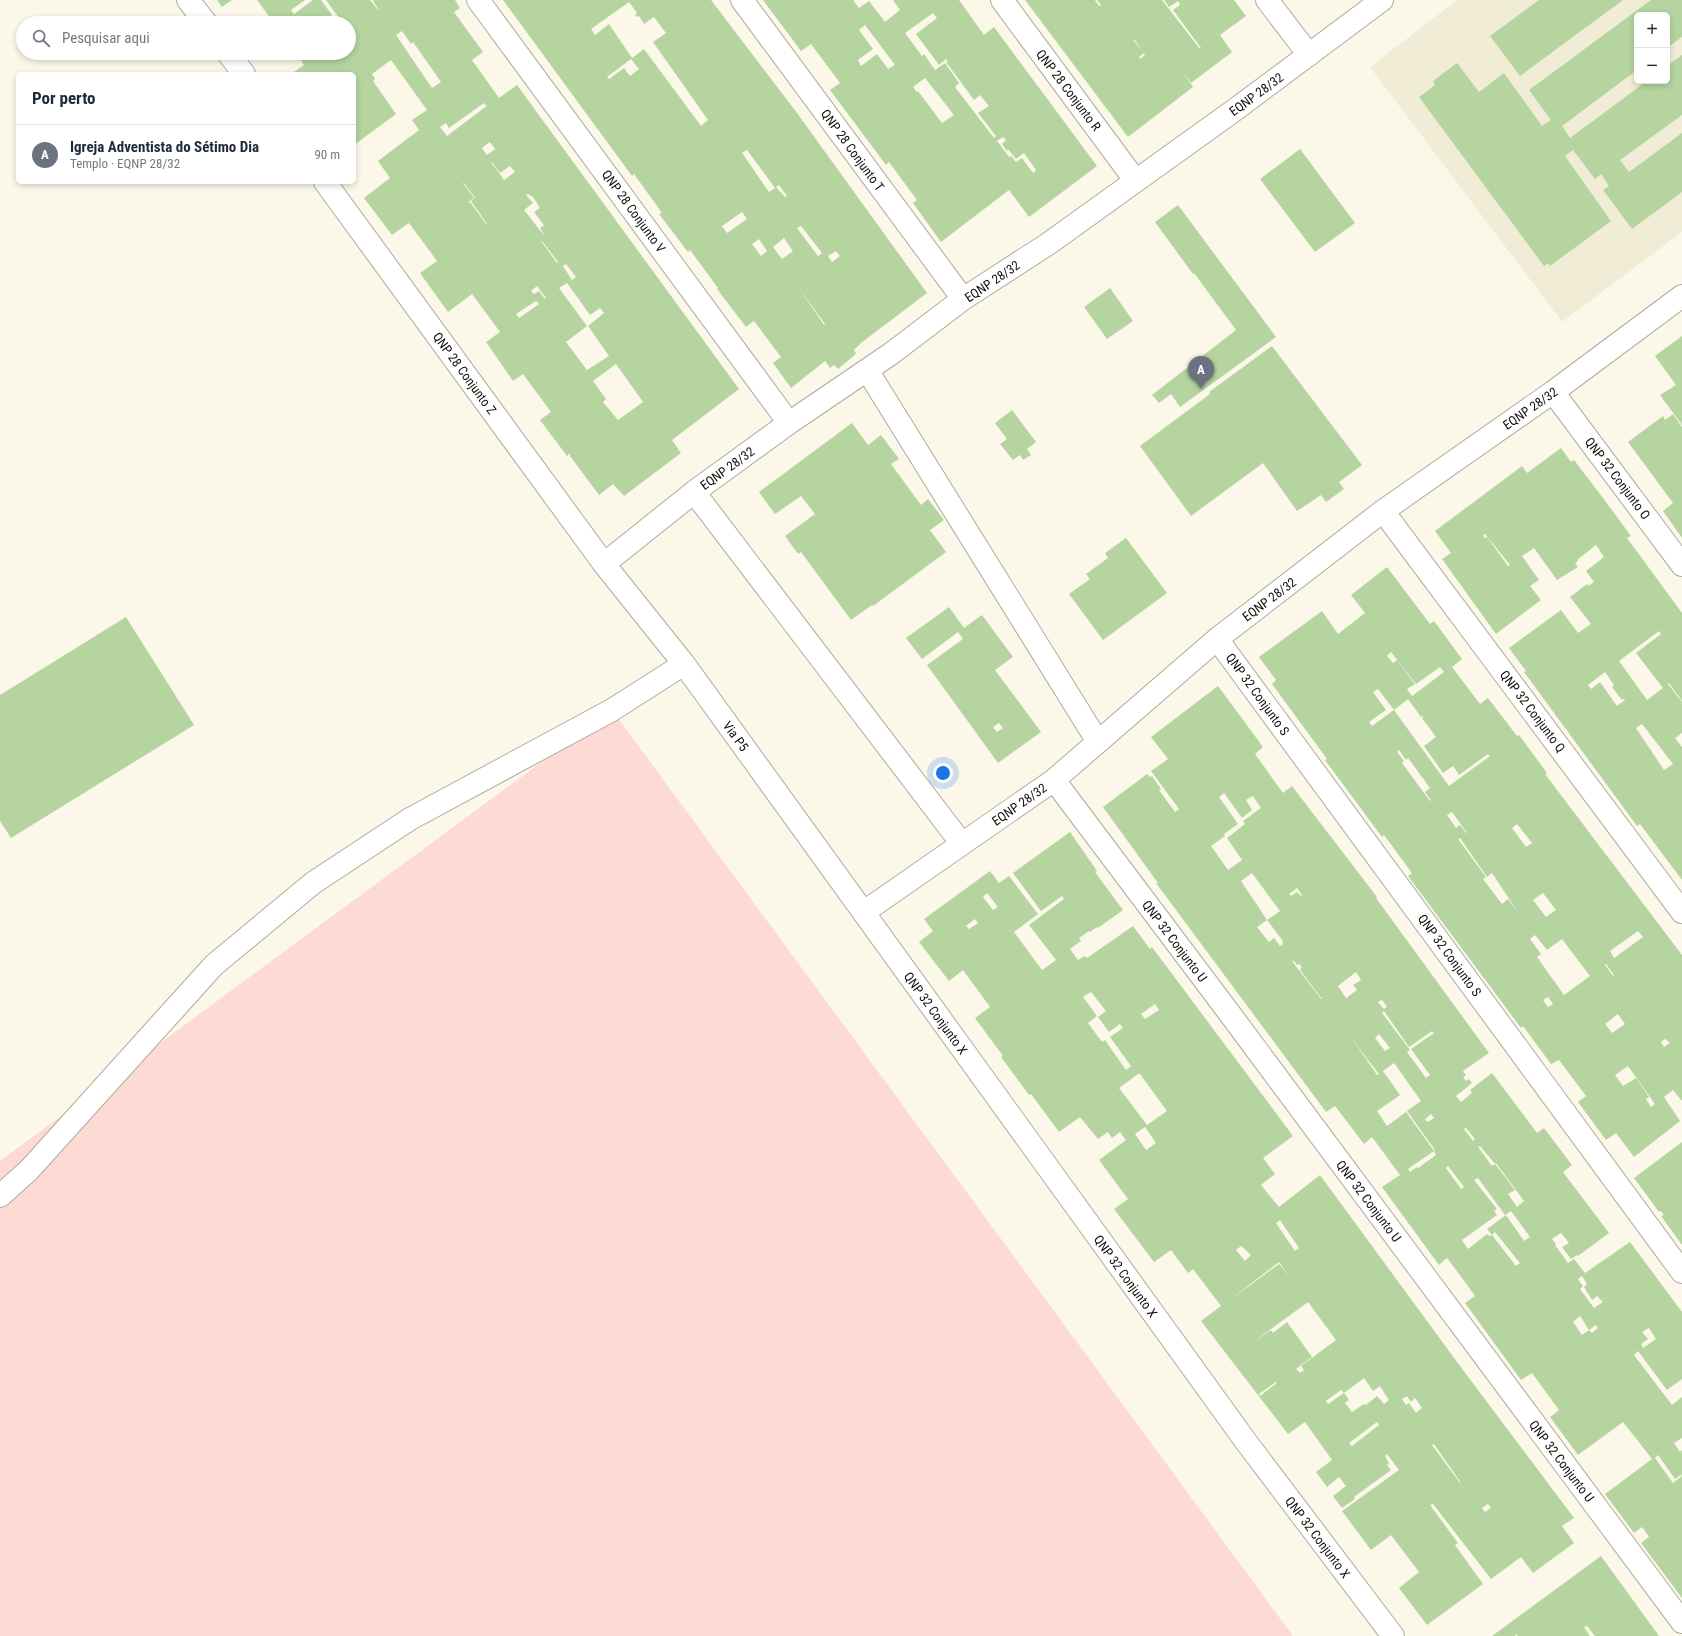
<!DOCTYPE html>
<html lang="pt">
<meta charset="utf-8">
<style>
body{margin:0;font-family:"Roboto Condensed",sans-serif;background:#f6f6f7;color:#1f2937}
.controls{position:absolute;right:12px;top:12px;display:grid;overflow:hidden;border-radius:6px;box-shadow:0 2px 6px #0003}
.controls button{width:36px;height:36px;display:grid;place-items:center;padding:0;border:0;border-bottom:1px solid #e0e1e3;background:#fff;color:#1f2937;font:20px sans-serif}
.you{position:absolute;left:943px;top:773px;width:14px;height:14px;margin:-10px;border:3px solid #fff;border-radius:50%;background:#1a73e8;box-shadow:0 0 0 6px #1a73e833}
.badge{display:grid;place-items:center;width:26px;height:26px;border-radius:50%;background:#4f62d7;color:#fff;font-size:13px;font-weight:700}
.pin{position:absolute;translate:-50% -33px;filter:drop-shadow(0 1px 2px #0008)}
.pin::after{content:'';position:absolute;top:21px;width:14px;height:12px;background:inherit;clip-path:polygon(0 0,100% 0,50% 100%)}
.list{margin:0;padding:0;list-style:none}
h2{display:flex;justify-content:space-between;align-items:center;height:52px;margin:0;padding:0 16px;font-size:17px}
h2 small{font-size:13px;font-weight:400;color:#747a83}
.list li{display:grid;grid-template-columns:26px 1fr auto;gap:12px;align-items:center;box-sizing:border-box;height:60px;padding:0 16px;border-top:1px solid #e0e1e3}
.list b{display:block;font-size:15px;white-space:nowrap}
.list p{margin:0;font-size:13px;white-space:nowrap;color:#747a83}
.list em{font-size:13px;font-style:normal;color:#747a83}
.icon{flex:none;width:22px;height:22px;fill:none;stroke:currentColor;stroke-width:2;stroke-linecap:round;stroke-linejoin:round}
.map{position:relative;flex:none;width:1682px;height:1636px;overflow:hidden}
.search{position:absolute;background:#fff;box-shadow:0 2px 6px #0003;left:16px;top:16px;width:340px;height:44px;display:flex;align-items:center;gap:10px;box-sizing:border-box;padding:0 14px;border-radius:22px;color:#747a83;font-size:15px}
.panel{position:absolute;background:#fff;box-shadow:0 2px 6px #0003;left:16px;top:72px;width:340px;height:112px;border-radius:6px}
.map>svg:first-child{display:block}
.built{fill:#f0ecd6;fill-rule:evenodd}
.green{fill:#fedad5}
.building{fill:#b5d49f;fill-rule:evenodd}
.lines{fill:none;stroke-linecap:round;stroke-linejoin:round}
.minor-casing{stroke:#aeab9e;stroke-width:24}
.minor{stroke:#fff;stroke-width:22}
.labels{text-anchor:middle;stroke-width:4;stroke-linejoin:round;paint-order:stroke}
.street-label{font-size:13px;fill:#11100c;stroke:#fff}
</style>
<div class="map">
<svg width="1682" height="1636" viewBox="0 0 1682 1636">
<rect width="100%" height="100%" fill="#fbf8ea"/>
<path class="built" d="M1457,0H1682V232L1562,322L1370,67ZM1637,15H1667V81H1637Z"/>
<path class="green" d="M612,710L1293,1636H0V1161Z"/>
<path class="building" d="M217,0H232L222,7Z
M257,0H305L291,10L294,14L313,0H321L332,15L328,18L331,23H274Z
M326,0H370L378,10H379L373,1L374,0H455L460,8L454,12L483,52L472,60L499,98L517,85L739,389L672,440L681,453L624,496L613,484L599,495L570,456V453L567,456L540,420L551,412L523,374L513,381L486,342L500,332L472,294L448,312L420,273L437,261L409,223L392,235L364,198L390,178L378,161L419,130L412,120L427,110L391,60L372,74L375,79L373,81L396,114L354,145V74H291L304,65L296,53H349V23H332L339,18ZM402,31L411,44L413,42L441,82L432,88L396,35ZM484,103L486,106L488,105L447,136L440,127L446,123L449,128ZM490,142L495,149L487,155L482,148ZM491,162H492L500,173L510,166L515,172L504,180ZM463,183H464L475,198L471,201L487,224H486L470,202L467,203L474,198ZM528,194L533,197L540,208L534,212L544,225L540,228L546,238L524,210L533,203L526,195ZM541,241H542L558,262L557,263ZM566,264L576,277L572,280L563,266ZM567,283L590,315L600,308L604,313L588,326L609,356L587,370L566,342L587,326L559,288ZM537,286L546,298L545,299L539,291L534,294L531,291ZM536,301L539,304L519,318L516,314ZM616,364L643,402L618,420L603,402L606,399L593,381Z
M503,0H711L797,113L927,293L861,343L854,350L856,354L838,369L834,365L830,368L825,361L791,388L773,363L781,357L754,321L746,327L717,289L718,288L690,250L688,252L659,214L662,213L634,174L632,176ZM629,2L637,13L635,15L638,17L639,16L644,24L654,17L666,33L653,42L708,120L701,126L644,49L632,58L609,24L595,35L591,29ZM631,59L639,69L630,76L624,68L609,79L607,77ZM747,150L775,188L769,192L742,153ZM779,185L787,196L785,197L776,187ZM742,212L747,219L727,233L722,226ZM801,226L822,253L818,256L797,228ZM784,238L793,251L782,259L773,247ZM759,239L767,251L761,256L752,244ZM836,251L840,256L832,262L828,256ZM798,287L825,324L824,325Z
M763,0H853L859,8L869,1L885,22L900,10L893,0H959L984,35L994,27L1097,166L1029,217L1009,190L941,242L913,203L917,200L889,162L886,165L830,90L840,83L811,44L801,51ZM933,13L937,18L916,34L939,65L946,59L948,61L946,62L974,100L980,95L989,106L978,113L996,136L994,138L955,87L959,83L945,63L935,70L924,54L922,56L905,33ZM865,25L895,65L888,69L877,54L861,66L858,60L873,49L859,30ZM925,78L954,115L942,123L918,91L917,92L913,87ZM1003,137L1006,140L1002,144L1007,151L1008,149L1016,159L1024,153L1036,170L1033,173L1022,158L1016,162L1011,156L1009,157L997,141Z
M1025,0H1095L1099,6L1101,5L1097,0H1162L1200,49L1201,48L1173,10L1180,5L1178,1L1169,7L1164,0H1234L1246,16L1220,35L1232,52L1191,83L1178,65L1193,87L1128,137ZM1134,39L1145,55L1140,59L1139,57L1144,53L1133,40Z
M1539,0H1623L1520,76L1490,36Z
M1651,0H1682V37L1667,48V15H1637V70L1562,126L1570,138L1647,81H1667V66L1682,55V115L1620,160L1629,172L1682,133V192L1632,229L1603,190L1609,186L1601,174L1595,179L1573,150L1565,156L1611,221L1550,266L1548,263L1544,266L1419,97L1435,85L1433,81L1457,63L1479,92L1504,73L1542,126L1551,120L1529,90Z
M1300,149L1355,223L1315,252L1260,179Z
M1178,205L1276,337L1180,407L1171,394L1159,403L1152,395L1236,330L1194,273L1193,274L1155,222Z
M1110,288L1133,321L1107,339L1084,307Z
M1682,336V425L1660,395L1676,385L1655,356Z
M1272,346L1362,465L1339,482L1344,489L1326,502L1321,495L1297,511L1263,463L1191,516L1140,446L1210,394L1209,392Z
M1012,410L1036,442L1027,449L1031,455L1023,460L1020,455L1013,460L1000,444L1007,439L995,423Z
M1673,414L1682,427V538L1663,511L1673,503L1628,442L1663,416L1665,420Z
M852,423L868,445L881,435L899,459L891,464L921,505L928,499L944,520L930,530L946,552L873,606L872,605L851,620L801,552L798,554L785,536L815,514L801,496L775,514L759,492Z
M1561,448L1571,462L1574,460L1603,498L1631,536L1627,538L1682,613V701L1669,683L1668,684L1682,702V733L1675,738L1682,747V880L1640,824L1637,826L1524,672L1526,671L1509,648L1561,610L1578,633L1591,624L1570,597L1587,584L1588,586L1594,582L1586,571L1604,557L1596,545L1577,560L1578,561L1575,563L1578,567L1557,580L1534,548L1522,556L1539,580L1530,586L1541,600L1496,634L1442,559L1451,553L1435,531L1522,466L1527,473ZM1485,534L1510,565L1508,566L1487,537L1485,538L1483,535ZM1659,631L1661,634L1636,653L1663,688L1647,700L1619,661ZM1605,672L1614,685L1612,687L1622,700L1624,699L1625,700L1617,706L1600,682L1591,689L1588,685ZM1642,724L1673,764L1664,770L1636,728Z
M1126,538L1167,593L1103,640L1069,594L1090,579L1086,574L1108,558L1105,553Z
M1387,567L1430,624L1434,621L1462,659L1452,667L1480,704L1488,698L1517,736L1519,735L1547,773L1545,774L1682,955V1101L1673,1090L1664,1097L1680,1121L1634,1157L1616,1133L1606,1140L1578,1102L1586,1096L1559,1060L1551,1064L1523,1026L1521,1028L1408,876L1412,873L1384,835L1382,837L1325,760L1327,759L1272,684L1276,680L1259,657L1322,611L1338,634L1365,613L1351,595ZM1391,652L1416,684L1440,667L1444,672L1412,696L1407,689L1415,684L1397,660L1393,663L1387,656ZM1378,689L1394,710L1408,699L1421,717L1424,716L1422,718L1436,737L1424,746L1443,773L1453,766L1459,775L1488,754L1490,756L1449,786L1394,710L1372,726L1369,722L1386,710L1373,692ZM1399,750L1406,760L1408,758L1430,788L1425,792L1431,800L1430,801L1402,763L1404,761L1397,752ZM1452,812L1467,833H1466L1460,825L1456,828L1447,815ZM1517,824L1532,843L1526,847L1512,828ZM1460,838L1487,877L1492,873L1518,912L1508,899L1502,904L1483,879L1486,877L1458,839ZM1543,893L1556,910L1546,917L1533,900ZM1638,931L1643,937L1614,958L1610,951ZM1535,935L1547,950L1562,939L1590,976L1564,995L1537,957L1541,954L1530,939ZM1606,964L1614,975L1613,976L1605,965ZM1548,997L1553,1004L1548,1007L1543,1000ZM1618,1014L1625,1024L1612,1033L1605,1024ZM1665,1039L1670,1043L1664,1047L1661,1042ZM1628,1066L1655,1104L1651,1107L1646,1099L1649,1097L1636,1078L1623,1086L1615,1075Z
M949,607L964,628L982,615L1013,657L995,670L1041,732L998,763L927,665L963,639L958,632L922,659L906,638ZM999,723L1003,728L997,732L993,727Z
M126,617L194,725L11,838L0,821V695Z
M1218,686L1263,747L1255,754L1283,793L1292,786L1377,897L1376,898L1489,1053L1463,1071L1466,1075L1463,1077L1466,1081L1469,1079L1472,1083L1456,1096L1461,1102L1472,1093L1470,1090L1492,1073L1537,1133L1544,1128L1572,1165L1563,1172L1609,1233L1578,1256L1577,1255L1571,1259L1562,1247L1569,1243L1561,1233L1552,1239L1556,1244L1555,1245L1568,1263L1574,1259L1585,1273L1630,1242L1682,1312V1379L1667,1390L1638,1351L1634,1355L1672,1405L1682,1397V1438L1674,1443L1680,1452L1682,1450V1598L1641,1543L1649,1537L1642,1527L1634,1533L1605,1494L1652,1459L1649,1455L1623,1422L1578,1455L1550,1417L1559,1410L1532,1373L1521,1380L1465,1303L1475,1296L1465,1282L1447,1258L1439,1265L1382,1187L1400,1175L1372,1137L1364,1144L1335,1106L1326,1112L1156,883H1158L1103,807L1147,774L1150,777L1152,776L1161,789L1159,790L1175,812L1179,809L1151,771L1168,759L1151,737ZM1224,793L1242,818L1252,810L1246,800L1253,796L1261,808L1243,821L1245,824L1227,838L1242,860L1228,870L1211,846L1225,836L1224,834L1238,824L1219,797ZM1252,873L1280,911L1267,920L1283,941L1282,942L1283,944L1280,946L1274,938L1269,942L1257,927L1267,920L1241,881ZM1297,888L1302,895L1301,896L1297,892L1291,896L1289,894ZM1292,961H1294L1297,965L1299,964L1302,967L1300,970L1322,999H1321ZM1356,972L1361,980L1353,985L1357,990L1346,998L1338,986ZM1382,1000L1387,1007L1384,1009L1378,1002ZM1384,1011L1409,1047L1432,1031L1434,1033L1411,1049L1430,1075L1426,1078L1407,1052L1410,1050L1382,1013ZM1379,1034L1390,1048L1385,1051L1375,1038ZM1350,1035L1368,1060L1379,1074L1377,1075ZM1394,1063L1421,1101L1407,1111L1435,1150L1434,1151L1406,1112L1387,1126L1377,1111L1400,1095L1383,1071ZM1431,1114L1434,1118L1428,1122L1425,1119ZM1466,1128L1475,1139L1473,1141L1464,1129ZM1480,1146L1495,1164L1492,1166L1478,1147ZM1434,1151L1436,1155L1418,1168L1417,1167L1410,1172L1408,1169ZM1438,1157L1446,1168L1448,1166L1464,1187L1461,1189ZM1496,1163L1524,1201L1517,1207L1508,1194L1515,1190L1495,1164ZM1478,1178L1505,1215L1511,1211L1530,1237L1524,1241L1506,1215L1487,1229L1492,1235L1495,1232L1520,1263L1516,1266L1492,1235L1489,1236L1487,1234L1468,1249L1462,1240L1497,1215L1494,1211L1497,1209L1474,1180ZM1582,1276L1587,1284L1584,1287L1592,1300L1597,1296L1603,1302L1594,1308L1580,1289L1583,1286L1578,1279ZM1580,1316L1589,1330L1596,1325L1598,1328L1592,1333L1589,1330L1582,1335L1573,1322ZM1649,1328L1656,1339L1643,1348L1641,1344L1648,1339L1642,1332ZM1658,1455L1675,1479L1681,1475L1682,1476L1673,1483L1655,1458Z
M1070,832L1097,871L1095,872L1123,910L1098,928L1097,927L1090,932L1089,931L1079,938L1081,941L1070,949L1078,960L1085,956L1087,958L1133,926L1150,949L1152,947L1293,1136L1263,1158L1275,1174L1261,1185L1279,1207L1320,1175L1460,1366L1574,1518L1562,1526L1574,1543L1533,1573L1521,1557L1491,1579L1433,1504L1430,1505L1458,1543L1455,1545L1483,1584L1427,1625L1399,1588L1419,1572L1391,1535L1371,1550L1342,1511L1399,1470L1387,1454L1385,1456L1389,1463L1387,1465L1391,1470L1354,1497L1355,1499L1342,1508L1333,1496L1346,1486L1339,1477L1327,1487L1316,1472L1332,1460L1305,1422L1288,1434L1201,1321L1221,1306L1193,1269L1188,1273L1171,1250L1154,1262L1114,1209L1128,1199L1099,1160L1126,1140L1120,1132L1112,1138L1108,1132L1098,1139L1080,1117L1059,1132L1031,1094L1029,1095L1001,1057L1003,1056L975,1018L990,1007L963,970L949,981L919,942L933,931L924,919L990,871L999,883L1009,876L1038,914L1014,932L1042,970L1056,960L1029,925L1064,899L1062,896L1041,911L1013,873ZM987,893L998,907L993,910L983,897ZM975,919L978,923L969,929L966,926ZM1091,992L1106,1011L1098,1017L1109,1032L1120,1024L1123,1028L1110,1037L1131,1066L1126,1070L1105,1040L1102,1042L1088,1023L1097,1016L1083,997ZM1155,1004L1159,1010L1145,1019L1141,1014ZM1138,1074H1140L1167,1111L1147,1125L1119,1088ZM1145,1127L1156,1143L1146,1150L1135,1134ZM1280,1220L1299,1248L1295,1251L1276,1223ZM1241,1246L1251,1255L1245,1261L1236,1250ZM1279,1262L1289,1276L1279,1264L1227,1302ZM1308,1302L1336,1340L1301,1366L1304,1370L1300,1373L1296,1369L1312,1357L1287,1322L1273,1333L1271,1330L1252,1343ZM1364,1378L1373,1391L1380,1386L1389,1400L1384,1404L1377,1396L1366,1405L1364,1404L1352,1412L1345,1403L1349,1400L1344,1393ZM1276,1382L1277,1383L1260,1396L1259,1394ZM1341,1390L1344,1393L1328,1404L1326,1401ZM1407,1396L1411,1402L1415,1398L1422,1408L1416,1413L1409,1403L1406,1405L1402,1399ZM1377,1422L1379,1425L1352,1446L1349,1443ZM1434,1444L1461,1483H1460L1432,1445ZM1488,1504L1491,1508L1485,1512L1482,1508Z
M1682,1142V1245L1661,1216L1664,1215L1661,1211L1659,1212L1634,1178Z
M1601,1556L1659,1636H1595L1587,1626L1584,1627L1590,1636H1518L1516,1634L1515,1636H1492Z"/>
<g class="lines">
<g class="minor-casing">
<path id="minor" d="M188,0L206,23
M478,0L789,423
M742,0L963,299
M1002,0L1135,180
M1267,0L1309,55
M228,53L244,74
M325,182L604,564L684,664L1247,1443L1393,1636
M867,370L1098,742
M1553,392L1682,565
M694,492L962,844
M1383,511L1682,912
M604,564L694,492L789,423L892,353L963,299L1048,244L1236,109L1382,0
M1217,639L1682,1272
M1054,780L1227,1010L1682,1622
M864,912L1054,780L1217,639L1383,511L1553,392L1682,296
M0,1196L29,1170L214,965L313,883L410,819L612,710L684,664"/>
</g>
<use href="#minor" class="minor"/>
</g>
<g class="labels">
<g class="street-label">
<text transform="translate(1069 90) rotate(53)" y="5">QNP 28 Conjunto R</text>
<text transform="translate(1256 94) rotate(-36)" y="5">EQNP 28/32</text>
<text transform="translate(853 150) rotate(54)" y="5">QNP 28 Conjunto T</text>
<text transform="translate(634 211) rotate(54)" y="5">QNP 28 Conjunto V</text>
<text transform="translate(992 281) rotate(-34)" y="5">EQNP 28/32</text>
<text transform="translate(465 373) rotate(54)" y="5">QNP 28 Conjunto Z</text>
<text transform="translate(1530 408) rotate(-35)" y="5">EQNP 28/32</text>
<text transform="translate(727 468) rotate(-36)" y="5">EQNP 28/32</text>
<text transform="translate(1618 478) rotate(53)" y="5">QNP 32 Conjunto O</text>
<text transform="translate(1269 599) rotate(-37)" y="5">EQNP 28/32</text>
<text transform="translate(1258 694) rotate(54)" y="5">QNP 32 Conjunto S</text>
<text transform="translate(1533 711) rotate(53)" y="5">QNP 32 Conjunto Q</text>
<text transform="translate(736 736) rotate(54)" y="5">Via P5</text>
<text transform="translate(1019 804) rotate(-35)" y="5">EQNP 28/32</text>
<text transform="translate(1175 941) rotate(53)" y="5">QNP 32 Conjunto U</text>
<text transform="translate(1450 955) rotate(54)" y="5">QNP 32 Conjunto S</text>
<text transform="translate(936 1013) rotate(54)" y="5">QNP 32 Conjunto X</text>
<text transform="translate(1369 1201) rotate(53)" y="5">QNP 32 Conjunto U</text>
<text transform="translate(1126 1276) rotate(54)" y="5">QNP 32 Conjunto X</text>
<text transform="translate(1562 1461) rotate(53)" y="5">QNP 32 Conjunto U</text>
<text transform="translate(1318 1537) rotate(53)" y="5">QNP 32 Conjunto X</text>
</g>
</g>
</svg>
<div class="controls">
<button>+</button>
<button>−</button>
</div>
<div class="you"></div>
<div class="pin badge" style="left:1201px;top:389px;background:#6b7280">A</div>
<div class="search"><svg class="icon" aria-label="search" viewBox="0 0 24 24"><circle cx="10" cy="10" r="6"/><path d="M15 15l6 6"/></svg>Pesquisar aqui</div>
<section class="panel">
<h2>Por perto<small></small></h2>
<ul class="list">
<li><span class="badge" style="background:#6b7280">A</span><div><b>Igreja Adventista do Sétimo Dia</b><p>Templo · EQNP 28/32</p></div><em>90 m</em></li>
</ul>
</section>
</div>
